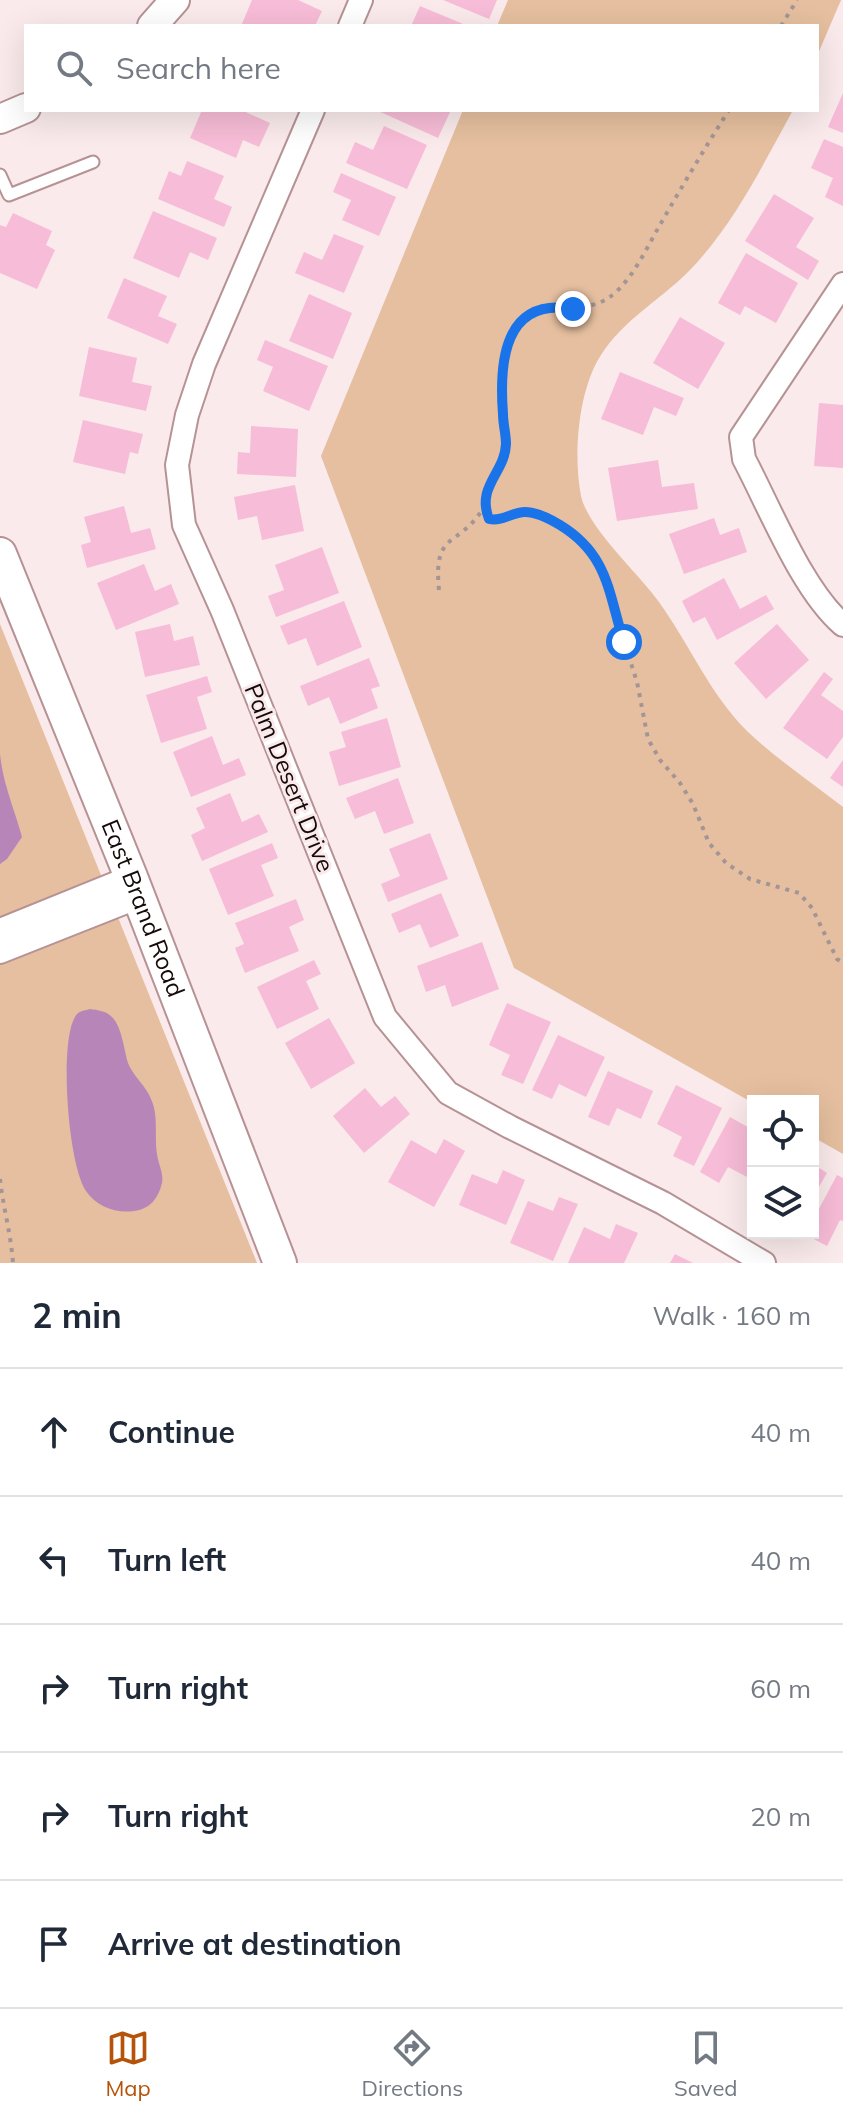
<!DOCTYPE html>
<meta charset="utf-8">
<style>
body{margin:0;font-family:Mulish,sans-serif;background:#f2f2f3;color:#1f2937}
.controls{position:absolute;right:24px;bottom:24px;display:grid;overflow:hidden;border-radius:0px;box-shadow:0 8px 32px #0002}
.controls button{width:72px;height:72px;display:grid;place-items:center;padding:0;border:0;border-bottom:2px solid #e0e1e3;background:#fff;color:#1f2937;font:40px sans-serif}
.stop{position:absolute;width:24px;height:24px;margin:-18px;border:6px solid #1a73e8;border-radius:50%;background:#fff}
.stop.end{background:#1a73e8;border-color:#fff;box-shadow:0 2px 8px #0008}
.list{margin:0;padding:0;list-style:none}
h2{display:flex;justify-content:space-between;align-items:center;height:104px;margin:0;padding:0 32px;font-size:34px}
h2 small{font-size:26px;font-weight:400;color:#747a83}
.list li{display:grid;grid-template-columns:52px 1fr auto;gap:24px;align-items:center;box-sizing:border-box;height:128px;padding:0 32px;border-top:2px solid #e0e1e3}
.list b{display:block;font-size:30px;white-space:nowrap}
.list em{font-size:26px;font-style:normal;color:#747a83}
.icon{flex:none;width:44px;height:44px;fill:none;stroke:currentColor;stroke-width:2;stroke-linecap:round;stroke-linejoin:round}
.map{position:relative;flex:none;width:843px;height:1263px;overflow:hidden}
.search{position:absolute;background:#fff;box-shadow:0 8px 32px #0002;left:24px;right:24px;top:24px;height:88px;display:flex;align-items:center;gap:20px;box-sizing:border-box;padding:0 28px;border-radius:0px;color:#747a83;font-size:30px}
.sheet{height:744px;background:#fff}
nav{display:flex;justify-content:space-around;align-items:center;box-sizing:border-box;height:112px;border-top:2px solid #e0e1e3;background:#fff;font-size:22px;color:#747a83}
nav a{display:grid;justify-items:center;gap:4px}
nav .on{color:#b45309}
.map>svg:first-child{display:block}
.green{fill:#e5bf9f}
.water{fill:#b885b9}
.building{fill:#f7bcd7}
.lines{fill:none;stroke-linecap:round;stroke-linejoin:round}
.service-casing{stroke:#b69295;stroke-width:15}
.minor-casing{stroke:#b69295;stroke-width:26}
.tertiary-casing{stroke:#b69295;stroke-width:32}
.secondary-casing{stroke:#b69295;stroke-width:36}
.path{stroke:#a39596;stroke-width:4;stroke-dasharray:4 6;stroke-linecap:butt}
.service{stroke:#fff;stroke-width:11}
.minor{stroke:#fff;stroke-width:22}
.tertiary{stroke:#fff;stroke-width:28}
.secondary{stroke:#fff;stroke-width:32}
.route{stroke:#1a73e8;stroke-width:10}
.labels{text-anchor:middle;stroke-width:6;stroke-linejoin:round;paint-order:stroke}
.street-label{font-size:24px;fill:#15090a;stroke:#faeaeb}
</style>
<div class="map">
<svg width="843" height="1263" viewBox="0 0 843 1263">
<rect width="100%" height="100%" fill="#faeaeb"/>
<path class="green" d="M508,0H841L817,56V26H497Z
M463,110H793C762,166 734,225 688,272C659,301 624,319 601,355C578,390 573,456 581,496C587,525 633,569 652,593C687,637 707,692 748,732C777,759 812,783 843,807V1154L813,1137V1101L753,1103L514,968L321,456Z
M0,624L257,1263H0Z"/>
<path class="water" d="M0,754C3,784 14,808 22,837L7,859L0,864Z
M90,1009C98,1010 106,1011 112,1017C122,1027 124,1050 128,1063C133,1076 146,1086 151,1099C159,1116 154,1136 157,1154C158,1163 164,1174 162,1183C158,1199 150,1209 134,1211C116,1214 96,1206 86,1191C68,1165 59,1044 75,1017C78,1011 83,1011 90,1009Z"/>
<path class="building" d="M252,0H298L322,11L315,26H241Z
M443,0H497L489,19Z
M420,6L468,26H411Z
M843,93V133L828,127Z
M202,110H241L270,123L259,147L243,140L236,158L190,138Z
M376,110H451L438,138Z
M384,126L427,145L407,189L346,163L355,142L373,150Z
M824,139L843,147V206L825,197L833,178L811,168Z
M187,161L224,176L214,199L232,207L224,227L158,199L169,171L181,176Z
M341,173L396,197L379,236L342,220L351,200L333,192Z
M774,194L814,218L796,247L819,261L808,280L745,241Z
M153,211L217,238L208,260L190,252L179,278L133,258Z
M13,213L52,231L46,245L55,250L37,289L0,273V225L6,227Z
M334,234L364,246L344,293L295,273L304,252L322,260Z
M746,253L798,283L776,323L745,306L740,315L718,303Z
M124,278L167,296L158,316L177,324L168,344L107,318Z
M309,294L352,313L333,359L289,341Z
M680,317L725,343L698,389L653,363Z
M265,340L328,366L309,411L263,391L273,367L257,360Z
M89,347L137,358L132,382L152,386L146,411L79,396Z
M620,372L684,398L676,416L654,407L643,435L601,419Z
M819,403L843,405V468L814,466Z
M83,420L143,434L138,454L130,452L125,474L73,462Z
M251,426L298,429L296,477L237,474L238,452L250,453Z
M658,460L662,487L694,483L698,509L617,521L608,468Z
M295,485L304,531L262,540L257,516L238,520L234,497Z
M124,506L131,533L150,528L156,549L87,568L81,545L91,542L84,517Z
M714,518L720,535L739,528L747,552L684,574L669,534Z
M322,547L339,593L276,617L268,596L284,590L275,565Z
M144,564L155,591L171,584L179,604L116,630L97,583Z
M724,578L740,609L766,595L774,609L717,640L705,617L693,623L682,601Z
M344,601L362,647L317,666L306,638L288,645L280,626Z
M170,624L174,641L193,636L200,665L145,677L135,632Z
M777,624L809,660L766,699L734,663Z
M369,658L380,686L371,689L378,708L340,724L329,697L308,706L300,686Z
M824,672L833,679L821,695L843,711V737L827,759L783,728Z
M207,676L212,692L197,697L207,729L161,743L146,695Z
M387,718L401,767L339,786L329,752L346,747L341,732Z
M212,736L223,765L239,758L246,775L191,797L173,752Z
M843,760V787L830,778Z
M398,778L414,823L384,834L375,811L355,819L346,798Z
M230,793L242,822L259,814L268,832L202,861L191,835L205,828L196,808Z
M430,833L448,879L388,902L381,884L400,876L389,849Z
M272,843L278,858L261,865L274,896L228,915L209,869Z
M441,893L459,936L430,948L420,924L399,933L391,914Z
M296,899L304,920L289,927L299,951L245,973L235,948L244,944L235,923Z
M482,942L499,989L452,1007L445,985L426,992L417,966Z
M314,960L321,974L306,981L319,1009L277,1029L257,987Z
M507,1003L551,1022L523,1084L501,1075L510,1055L489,1045Z
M329,1018L355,1063L311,1089L285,1043Z
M558,1035L605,1057L586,1097L559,1084L552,1099L532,1090Z
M608,1071L653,1091L641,1119L617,1108L609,1126L588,1117Z
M676,1085L722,1108L694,1166L673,1156L682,1137L657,1124Z
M365,1088L381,1107L395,1096L410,1114L364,1153L333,1116Z
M730,1117L753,1130V1180L728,1167L719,1183L700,1172Z
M444,1139L465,1151L434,1207L388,1182L411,1140L436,1154Z
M813,1164L827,1173L813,1197Z
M503,1170L525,1180L506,1225L459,1205L472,1174L497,1184Z
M837,1175L843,1178V1221L840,1220L827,1246L802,1233H813V1220Z
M559,1197L578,1204L553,1261L510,1243L528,1201L553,1211Z
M616,1224L638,1233L624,1263H568L584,1227L610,1239Z
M675,1254L693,1263H670Z"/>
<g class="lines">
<g class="service-casing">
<path id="service" d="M0,175L9,195L93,162"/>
</g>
<g class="minor-casing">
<path id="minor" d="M350,26L361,0
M313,110L204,364L187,415L177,465L184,525L222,610L385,1017L448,1093L510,1127L663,1203L764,1263
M843,284L741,437L744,459C770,508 802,590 843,625
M0,930L131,877
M0,952L139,897"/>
</g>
<g class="tertiary-casing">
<path id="tertiary" d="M152,26L175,0
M0,119L26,108"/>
</g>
<g class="secondary-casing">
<g id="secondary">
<path id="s1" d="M0,554L131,877L280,1263"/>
</g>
</g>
<path class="path" d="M781,26L797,0
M484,507L489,519L498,521L523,512L537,515L552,520L584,542L610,587L618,623L637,682L648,739L660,760L680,783L693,804L709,843L726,863L750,879L799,893L812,908L837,959L843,963
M439,590C433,530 458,548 482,510C485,505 484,499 486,493C490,477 503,464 505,449C507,437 503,424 502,412C501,388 499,349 514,329C547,287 581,325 617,291C635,274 647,247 660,225C682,186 705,148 729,110
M0,1179C3,1207 11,1234 13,1263"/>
<use href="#service" class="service"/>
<use href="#minor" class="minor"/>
<use href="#tertiary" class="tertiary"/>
<use href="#secondary" class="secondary"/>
</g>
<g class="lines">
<path class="route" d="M573,309C504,297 499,362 503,414C503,424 506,434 506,444C505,473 476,486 489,519C502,522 512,512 525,512C537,512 550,519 560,525C609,555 608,593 624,642"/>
</g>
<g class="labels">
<g class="street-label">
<text transform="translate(289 778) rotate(68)" y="8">Palm Desert Drive</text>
<text dy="8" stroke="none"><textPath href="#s1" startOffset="382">East Brand Road</textPath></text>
</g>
</g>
</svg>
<div class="controls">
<button><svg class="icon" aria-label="locate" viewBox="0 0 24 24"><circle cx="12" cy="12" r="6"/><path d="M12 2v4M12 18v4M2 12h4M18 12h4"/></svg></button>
<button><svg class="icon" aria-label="layers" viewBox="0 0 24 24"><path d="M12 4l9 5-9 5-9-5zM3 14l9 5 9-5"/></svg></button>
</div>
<div class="stop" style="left:624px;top:642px"></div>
<div class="stop end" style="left:573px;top:309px"></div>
<div class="search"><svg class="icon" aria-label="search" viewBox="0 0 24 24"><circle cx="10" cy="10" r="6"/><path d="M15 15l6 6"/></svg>Search here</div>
</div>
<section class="sheet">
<h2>2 min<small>Walk · 160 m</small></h2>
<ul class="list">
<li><svg class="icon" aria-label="ahead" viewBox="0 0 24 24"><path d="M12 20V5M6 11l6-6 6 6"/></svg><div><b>Continue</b></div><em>40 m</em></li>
<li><svg class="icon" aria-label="left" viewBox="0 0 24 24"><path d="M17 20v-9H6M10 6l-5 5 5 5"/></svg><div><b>Turn left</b></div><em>40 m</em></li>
<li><svg class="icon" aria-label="right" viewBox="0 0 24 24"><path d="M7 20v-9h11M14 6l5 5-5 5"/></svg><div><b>Turn right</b></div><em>60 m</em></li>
<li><svg class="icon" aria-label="right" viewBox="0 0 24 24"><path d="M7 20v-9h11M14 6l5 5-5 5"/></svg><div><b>Turn right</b></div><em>20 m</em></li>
<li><svg class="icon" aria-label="arrive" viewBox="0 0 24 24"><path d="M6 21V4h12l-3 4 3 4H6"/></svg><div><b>Arrive at destination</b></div></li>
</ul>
</section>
<nav>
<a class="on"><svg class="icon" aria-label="map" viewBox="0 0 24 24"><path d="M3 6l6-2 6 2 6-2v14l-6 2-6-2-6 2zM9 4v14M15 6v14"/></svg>Map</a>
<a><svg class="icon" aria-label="directions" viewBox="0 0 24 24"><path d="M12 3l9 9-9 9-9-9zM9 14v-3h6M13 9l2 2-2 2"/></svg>Directions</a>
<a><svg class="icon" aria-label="saved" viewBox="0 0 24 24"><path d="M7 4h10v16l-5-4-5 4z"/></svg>Saved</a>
</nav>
